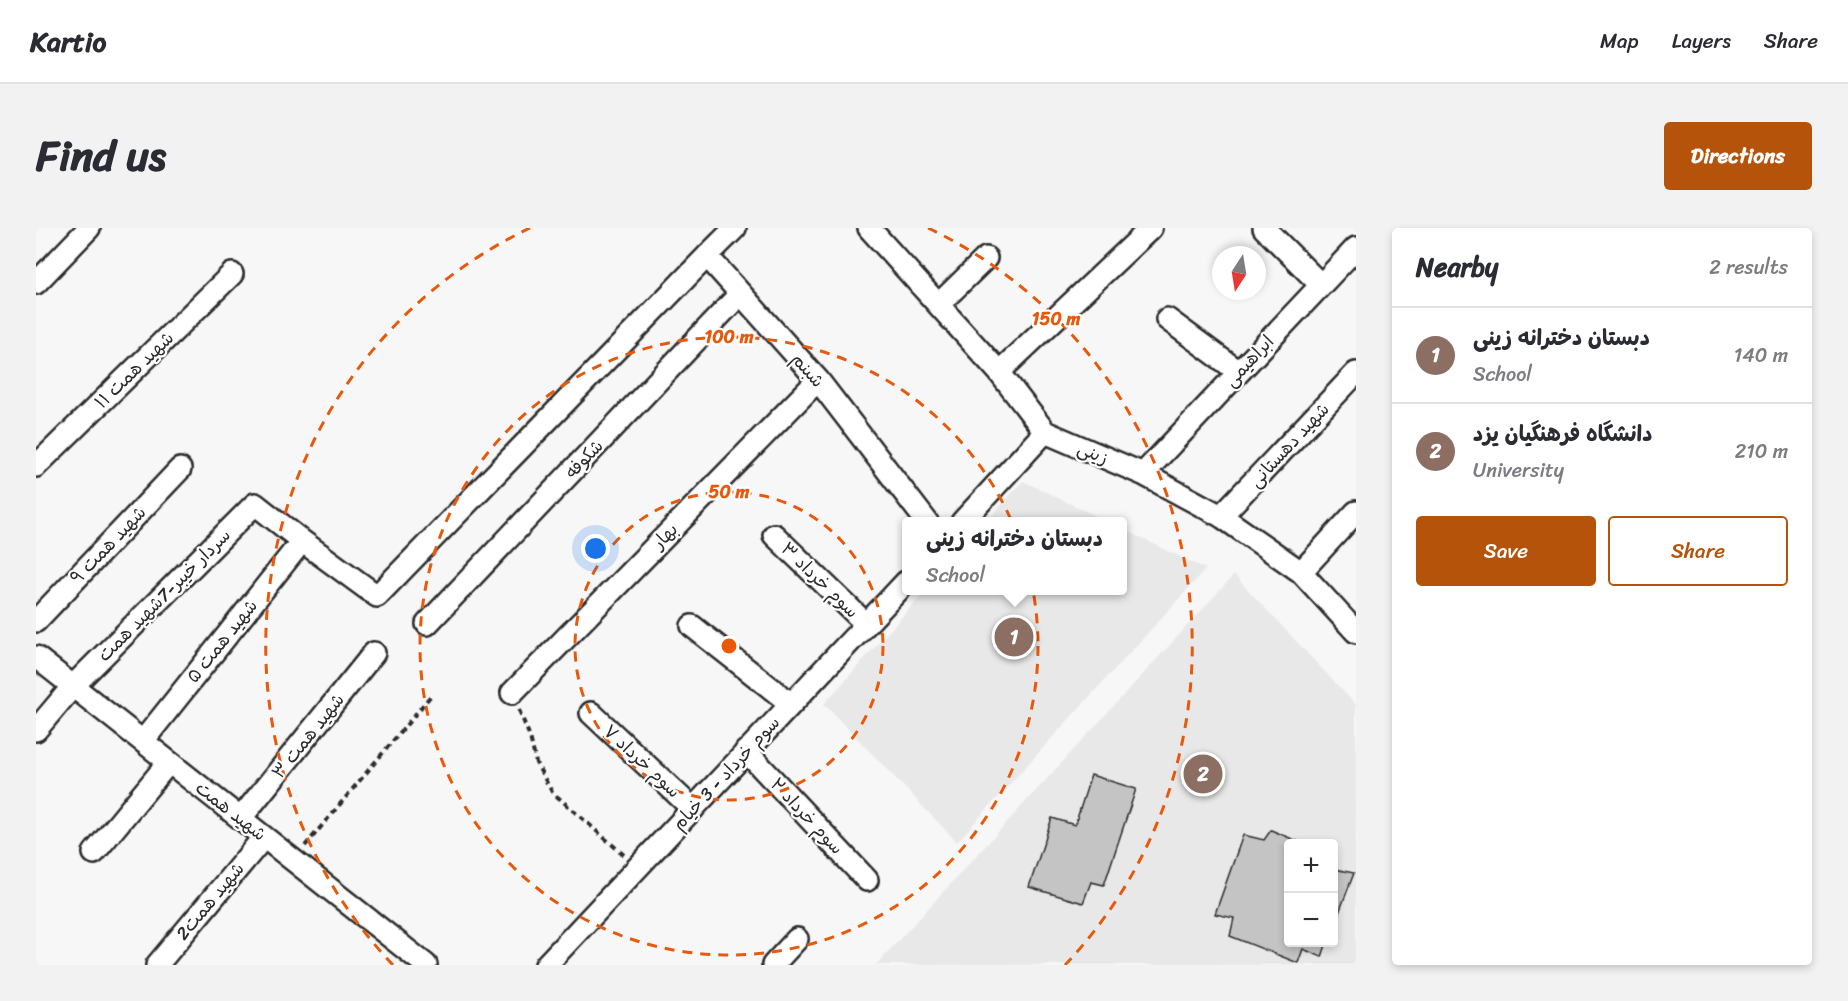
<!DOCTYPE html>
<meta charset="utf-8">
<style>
body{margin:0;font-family:Sriracha,"Playpen Sans Arabic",sans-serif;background:#f2f2f3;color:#2b2b33}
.controls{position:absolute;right:18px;bottom:18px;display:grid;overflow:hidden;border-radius:6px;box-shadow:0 3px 9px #0003}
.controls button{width:54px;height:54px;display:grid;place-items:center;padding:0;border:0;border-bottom:2px solid #e1e1e2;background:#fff;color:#2b2b33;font:30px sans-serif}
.compass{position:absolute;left:1176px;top:18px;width:54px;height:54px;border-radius:50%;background:#fff;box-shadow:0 3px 9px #0003;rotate:192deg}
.you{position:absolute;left:560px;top:321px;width:21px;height:21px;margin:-15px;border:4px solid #fff;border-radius:50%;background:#1a73e8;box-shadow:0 0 0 9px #1a73e833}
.badge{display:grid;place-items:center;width:39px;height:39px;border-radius:50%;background:#b45309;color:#fff;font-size:20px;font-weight:700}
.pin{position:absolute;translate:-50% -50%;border:3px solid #fff;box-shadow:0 2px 6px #0006}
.popup{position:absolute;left:866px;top:289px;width:225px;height:78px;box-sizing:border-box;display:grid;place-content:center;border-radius:6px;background:#fff;filter:drop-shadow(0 2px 4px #0005);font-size:20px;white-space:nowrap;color:#7c7c81}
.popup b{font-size:22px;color:#2b2b33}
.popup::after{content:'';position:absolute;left:50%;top:100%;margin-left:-12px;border:12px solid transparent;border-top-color:#fff}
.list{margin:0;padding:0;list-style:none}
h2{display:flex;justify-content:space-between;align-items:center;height:78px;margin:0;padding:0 24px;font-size:26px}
h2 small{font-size:20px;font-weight:400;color:#7c7c81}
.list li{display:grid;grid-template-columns:39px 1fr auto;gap:18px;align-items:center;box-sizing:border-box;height:96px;padding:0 24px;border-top:2px solid #e1e1e2}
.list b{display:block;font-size:22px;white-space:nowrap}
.list p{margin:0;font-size:20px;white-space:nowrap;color:#7c7c81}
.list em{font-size:20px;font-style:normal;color:#7c7c81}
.actions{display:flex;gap:12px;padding:18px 24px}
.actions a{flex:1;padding:14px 0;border:2px solid #b45309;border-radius:6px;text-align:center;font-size:21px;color:#b45309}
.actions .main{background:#b45309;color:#fff}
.map{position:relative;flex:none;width:1320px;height:737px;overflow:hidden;border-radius:6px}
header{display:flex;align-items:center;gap:36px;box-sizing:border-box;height:84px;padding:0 30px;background:#fff;border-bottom:2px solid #e1e1e2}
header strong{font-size:28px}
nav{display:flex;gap:33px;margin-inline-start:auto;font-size:21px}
.intro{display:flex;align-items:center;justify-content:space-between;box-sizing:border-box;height:144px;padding:0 36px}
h1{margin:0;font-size:42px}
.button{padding:15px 27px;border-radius:6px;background:#b45309;color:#fff;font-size:21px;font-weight:700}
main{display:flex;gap:36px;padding:0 36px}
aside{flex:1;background:#fff;border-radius:6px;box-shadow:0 3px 9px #0003}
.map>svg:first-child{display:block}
.built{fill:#e8e8e8;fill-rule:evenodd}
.building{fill:#c4c4c4;stroke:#2b2b2b;stroke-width:1.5}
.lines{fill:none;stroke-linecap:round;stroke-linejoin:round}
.minor-casing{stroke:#2b2b2b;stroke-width:26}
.path{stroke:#2b2b2b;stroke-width:4;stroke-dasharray:6 4.5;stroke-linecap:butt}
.minor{stroke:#fff;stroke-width:21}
.ring{fill:none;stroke:#e8590c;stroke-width:3;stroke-dasharray:10 8}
.labels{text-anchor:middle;stroke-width:4.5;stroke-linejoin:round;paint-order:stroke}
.street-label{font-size:18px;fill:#2b2b2b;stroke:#fff}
.centre{fill:#e8590c;stroke:#fff;stroke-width:3}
.ring-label{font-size:18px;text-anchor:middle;font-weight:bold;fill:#e8590c;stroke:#fff;stroke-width:4.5;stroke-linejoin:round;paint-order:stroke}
</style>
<header>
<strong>Kartio</strong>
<nav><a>Map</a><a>Layers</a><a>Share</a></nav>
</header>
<div class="intro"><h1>Find us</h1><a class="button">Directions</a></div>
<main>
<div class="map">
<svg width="1320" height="737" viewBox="0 0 1320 737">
<rect width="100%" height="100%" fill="#f7f7f7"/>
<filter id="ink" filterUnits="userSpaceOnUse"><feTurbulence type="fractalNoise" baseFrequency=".0167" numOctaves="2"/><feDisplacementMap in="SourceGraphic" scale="12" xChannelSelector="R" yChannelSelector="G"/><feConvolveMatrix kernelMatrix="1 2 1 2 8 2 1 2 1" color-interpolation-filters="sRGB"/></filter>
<g filter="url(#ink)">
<path class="built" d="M987,253L1070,293H951Z
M1086,301L1170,341L921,614L788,476L889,363L1086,362Z
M1198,347L1320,477V737H840ZM1252,616H1298V714H1252Z"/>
<path class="building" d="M1055,547L1100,561L1068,657L1055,654L1047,675L993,659L1016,590L1039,597Z
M1235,602L1268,616H1252V714H1291L1286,729L1267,721L1262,735L1194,708L1198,690L1179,686L1207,607L1228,612Z
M1298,641L1318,645L1298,698Z"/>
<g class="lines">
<g class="minor-casing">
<path id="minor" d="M699,0L671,28L782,152L891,294
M833,0L963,144L1009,204L1107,246L1185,288L1265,344L1320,404
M1228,0L1285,57
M0,55L53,0
M903,76L950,30
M1131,91L1203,144
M963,144L1115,0
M0,238L196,46
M1107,246L1320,20
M1185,288L1320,145
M926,294L1009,204
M738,307L830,396
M1265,344L1320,284
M0,393L144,241
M391,396L704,66
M656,398L755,476
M0,429L390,737
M476,465L782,152
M555,485L657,581
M0,502L37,458L219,276L266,313L341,368L671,28
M107,513L266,313
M710,523L831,652
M205,590L338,425
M58,625L133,534
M121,737L228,609
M510,737L870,354
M737,737L761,711"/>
</g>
<path class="path" d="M483,482L494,509L500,535L516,564L588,627
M269,618L397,465"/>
<use href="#minor" class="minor"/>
</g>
</g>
<g class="ring">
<circle cx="693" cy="418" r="154"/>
<circle cx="693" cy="418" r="309"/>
<path d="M357 737A463 463 0 0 1 494 0M892 0A463 463 0 0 1 1029 737"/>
</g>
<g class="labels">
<g class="street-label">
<text transform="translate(1213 133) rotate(-47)" y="6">ابراهیمی</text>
<text transform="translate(98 142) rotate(-44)" y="6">شهید همت ۱۱</text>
<text transform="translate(772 142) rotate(49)" y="6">شبنم</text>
<text transform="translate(1253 217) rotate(-47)" y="6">شهید دهستانی</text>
<text transform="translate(1057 225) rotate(23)" y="6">زینی</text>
<text transform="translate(548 231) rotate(-46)" y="6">شکوفه</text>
<text transform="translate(629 308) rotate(-46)" y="6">بهار</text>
<text transform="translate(72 317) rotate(-46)" y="6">شهید همت ۹</text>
<text transform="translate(784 352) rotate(44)" y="6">سوم خرداد ۳</text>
<text transform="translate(128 367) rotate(-45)" y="6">سردار خیبر-7شهید همت</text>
<text transform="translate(186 413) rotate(-51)" y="6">شهید همت ۵</text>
<text transform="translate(272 508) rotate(-51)" y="6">شهید همت ۳</text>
<text transform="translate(606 533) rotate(43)" y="6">سوم خرداد ۷</text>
<text transform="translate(690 545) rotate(-47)" y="6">سوم خرداد - 3 خیام</text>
<text transform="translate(195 583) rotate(38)" y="6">شهید همت</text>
<text transform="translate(771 588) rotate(47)" y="6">سوم خرداد ۲</text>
<text transform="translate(174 673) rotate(-50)" y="6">2شهید همت</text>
</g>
</g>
<circle cx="693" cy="418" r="9" class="centre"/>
<g class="ring-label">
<text x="1020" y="97">150 m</text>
<text x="693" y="115">100 m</text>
<text x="693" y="270">50 m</text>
</g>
</svg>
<div class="controls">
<button>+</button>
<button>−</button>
</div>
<svg class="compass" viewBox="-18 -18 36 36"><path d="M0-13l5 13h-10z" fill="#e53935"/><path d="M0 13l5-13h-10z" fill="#7c7c81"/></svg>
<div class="you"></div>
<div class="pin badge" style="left:978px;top:409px;background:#8d6e63">1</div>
<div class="popup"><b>دبستان دخترانه زینی</b>School</div>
<div class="pin badge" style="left:1167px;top:546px;background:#8d6e63">2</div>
</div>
<aside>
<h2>Nearby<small>2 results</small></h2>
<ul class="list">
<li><span class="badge" style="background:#8d6e63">1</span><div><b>دبستان دخترانه زینی</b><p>School</p></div><em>140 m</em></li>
<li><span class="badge" style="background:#8d6e63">2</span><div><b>دانشگاه فرهنگیان یزد</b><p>University</p></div><em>210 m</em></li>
</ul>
<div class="actions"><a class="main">Save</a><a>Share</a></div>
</aside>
</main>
